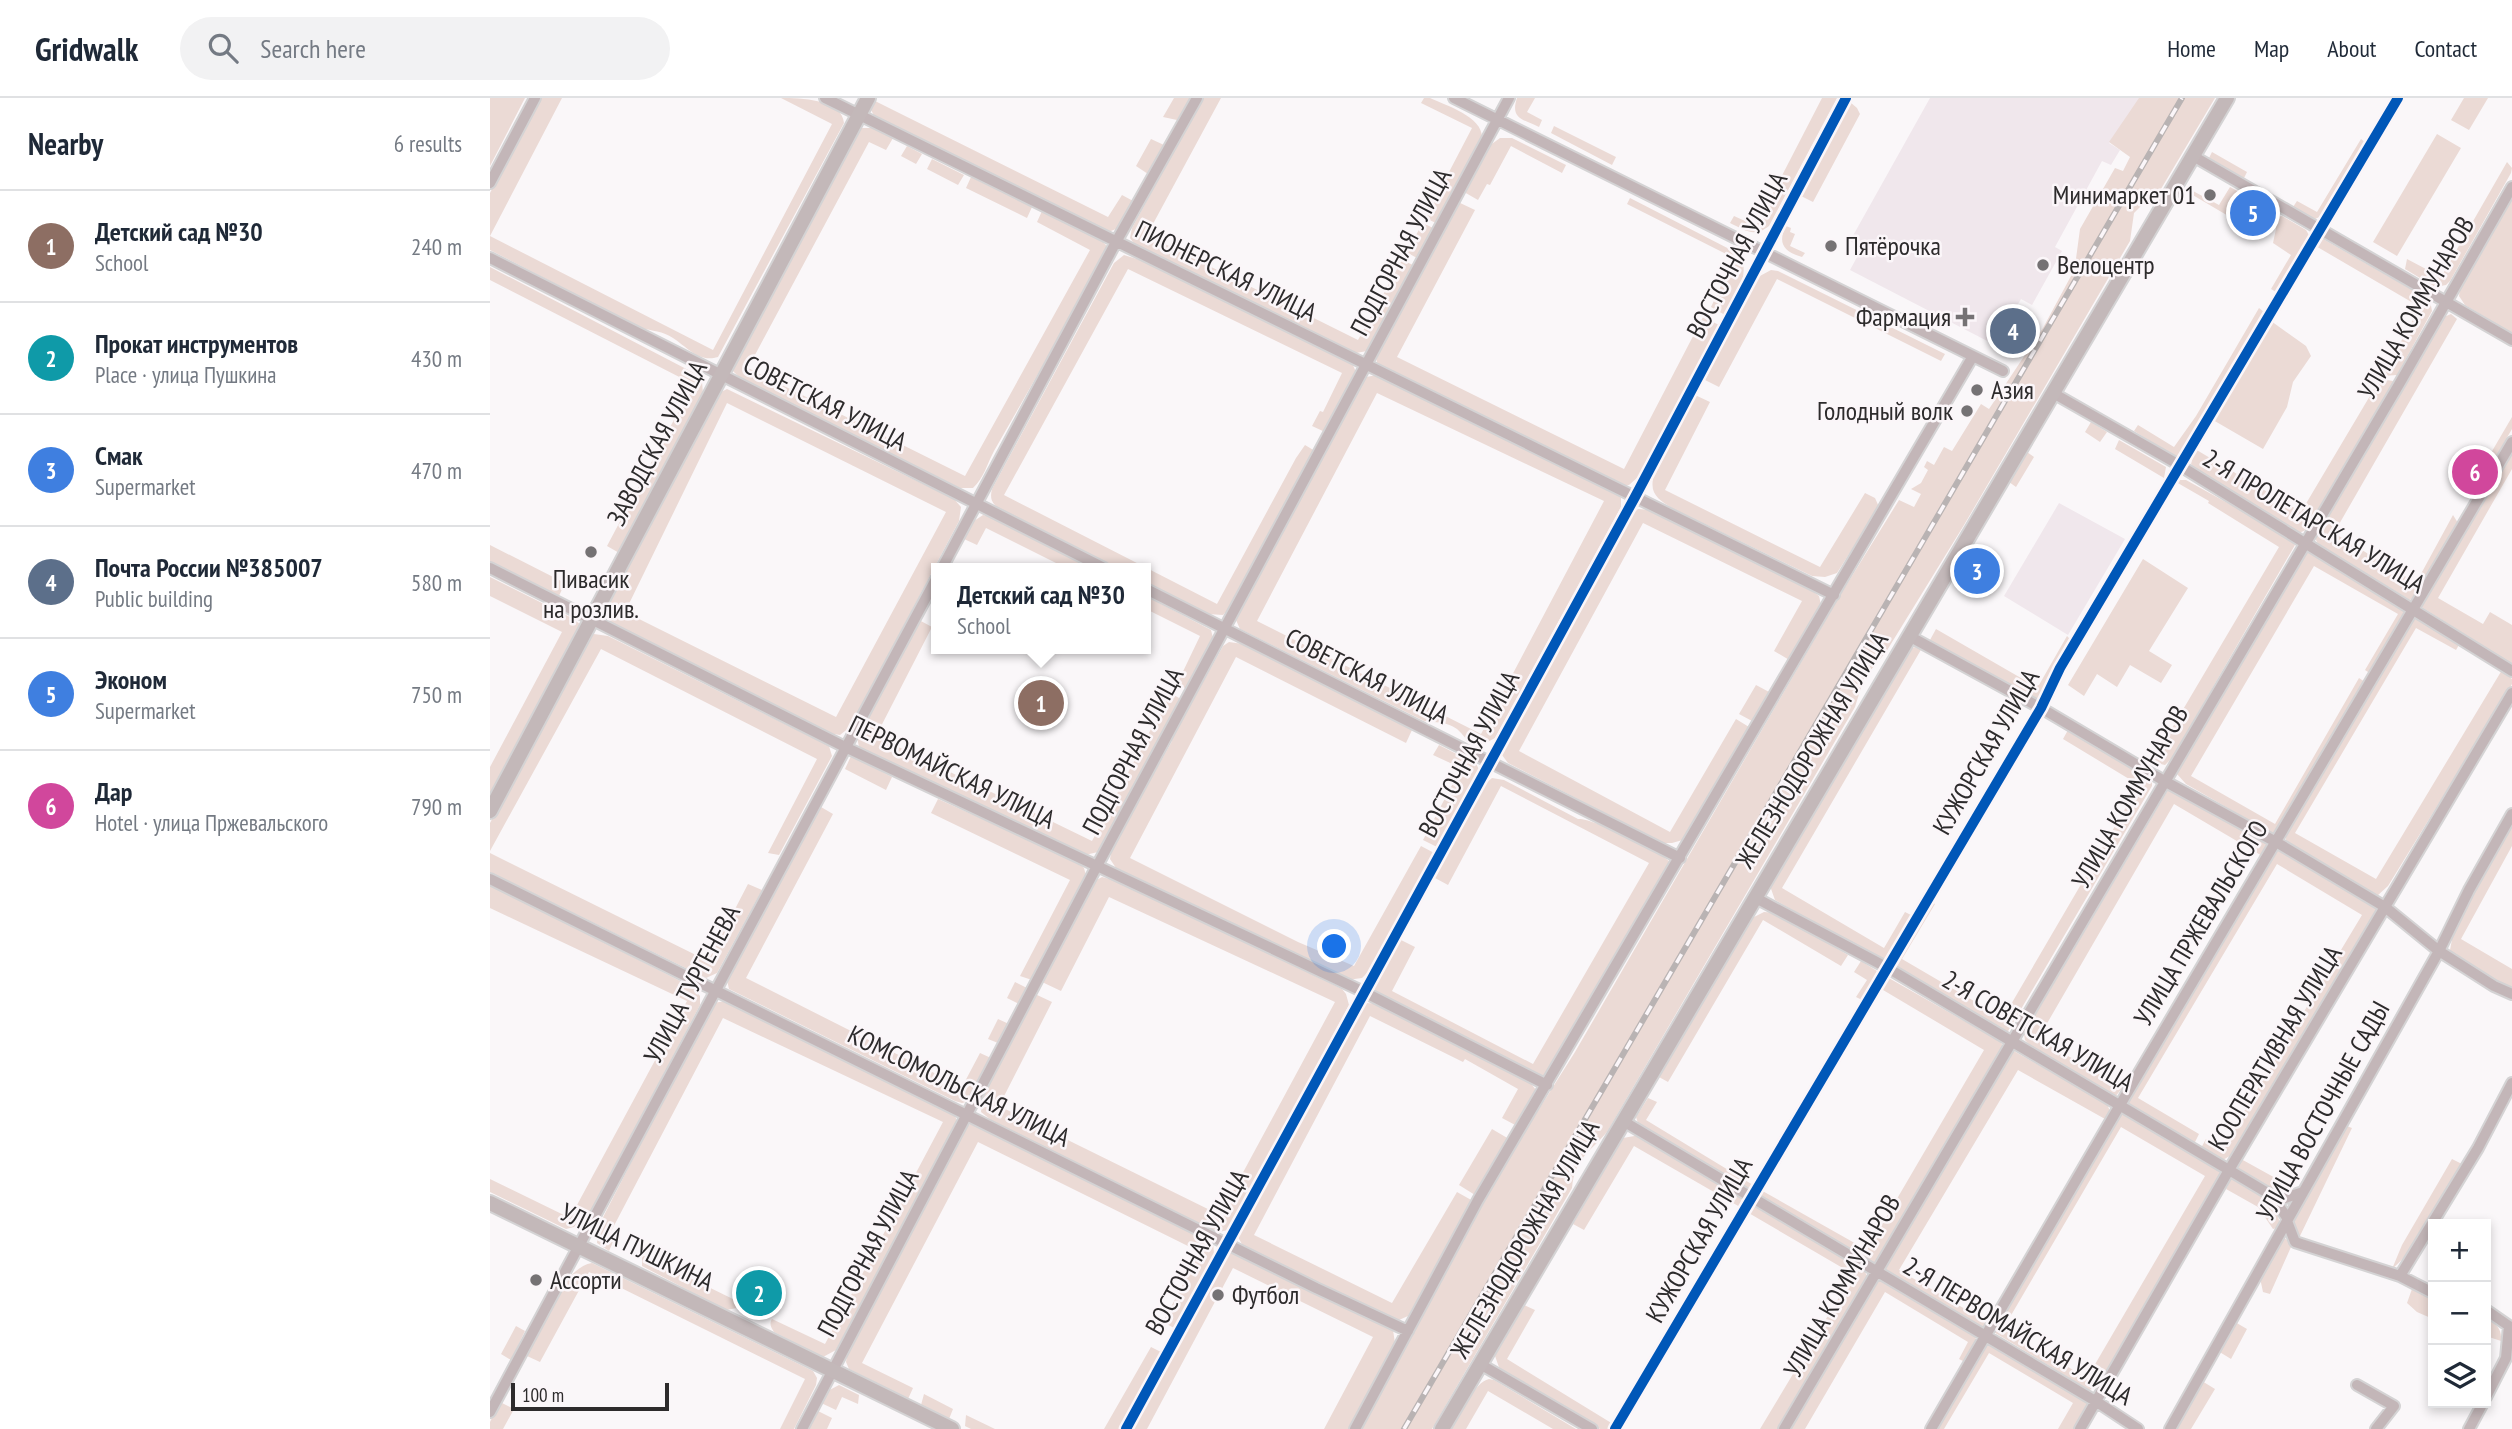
<!DOCTYPE html>
<meta charset="utf-8">
<style>
body{margin:0;font-family:"PT Sans Narrow",sans-serif;background:#f2f2f3;color:#1f2937}
.controls{position:absolute;right:21px;bottom:21px;display:grid;overflow:hidden;border-radius:0px;box-shadow:0 4px 10px #0003}
.controls button{width:63px;height:63px;display:grid;place-items:center;padding:0;border:0;border-bottom:2px solid #e0e1e3;background:#fff;color:#1f2937;font:35px sans-serif}
.scale{position:absolute;left:21px;bottom:18px;width:158px;box-sizing:border-box;padding-left:7px;border:4px solid #2d2b2c;border-top:0;font-size:19px;line-height:24px;white-space:nowrap;color:#2d2b2c;-webkit-text-stroke:5px #fbf6f9;paint-order:stroke}
.you{position:absolute;left:845px;top:849px;width:24px;height:24px;margin:-18px;border:5px solid #fff;border-radius:50%;background:#1a73e8;box-shadow:0 0 0 10px #1a73e833}
.badge{display:grid;place-items:center;width:46px;height:46px;border-radius:50%;background:#757274;color:#fff;font-size:23px;font-weight:700}
.pin{position:absolute;translate:-50% -50%;border:4px solid #fff;box-shadow:0 2px 7px #0006}
.popup{position:absolute;left:441px;top:465px;width:220px;height:91px;box-sizing:border-box;display:grid;place-content:center;border-radius:0px;background:#fff;filter:drop-shadow(0 2px 5px #0005);font-size:23px;white-space:nowrap;color:#747a83}
.popup b{font-size:26px;color:#1f2937}
.popup::after{content:'';position:absolute;left:50%;top:100%;margin-left:-14px;border:14px solid transparent;border-top-color:#fff}
.list{margin:0;padding:0;list-style:none}
h2{display:flex;justify-content:space-between;align-items:center;height:91px;margin:0;padding:0 28px;font-size:30px}
h2 small{font-size:23px;font-weight:400;color:#747a83}
.list li{display:grid;grid-template-columns:46px 1fr auto;gap:21px;align-items:center;box-sizing:border-box;height:112px;padding:0 28px;border-top:2px solid #e0e1e3}
.list b{display:block;font-size:26px;white-space:nowrap}
.list p{margin:0;font-size:23px;white-space:nowrap;color:#747a83}
.list em{font-size:23px;font-style:normal;color:#747a83}
.icon{flex:none;width:38px;height:38px;fill:none;stroke:currentColor;stroke-width:2;stroke-linecap:round;stroke-linejoin:round}
.map{position:relative;flex:none;width:2022px;height:1331px;overflow:hidden}
header{display:flex;align-items:center;gap:42px;box-sizing:border-box;height:98px;padding:0 35px;background:#fff;border-bottom:2px solid #e0e1e3}
header strong{font-size:33px}
nav{display:flex;gap:38px;margin-inline-start:auto;font-size:24px}
.search{width:490px;height:63px;background:#f2f2f3;display:flex;align-items:center;gap:18px;box-sizing:border-box;padding:0 24px;border-radius:38px;color:#747a83;font-size:26px}
main{display:flex}
aside{flex:1;background:#fff}
.map>svg:first-child{display:block}
.built{fill:#f0e7ec}
.green{fill:#ebdad5;fill-rule:evenodd}
.lines{fill:none;stroke-linecap:round;stroke-linejoin:round}
.minor-casing{stroke:#d4d3d4;stroke-width:14}
.major-casing{stroke:#d4d3d4;stroke-width:18}
.minor{stroke:#c3b6b8;stroke-width:10}
.major{stroke:#c3b8b9;stroke-width:14}
.rail-casing{stroke:#b9b3b3;stroke-width:6}
.rail{stroke:#fbf6f9;stroke-width:3.5;stroke-dasharray:10;stroke-linecap:butt}
.cycleway-casing{stroke:#fbf6f9;stroke-width:15}
.cycleway{stroke:#0057b8;stroke-width:10}
.poi-dot{fill:#757274;stroke:#fbf6f9;stroke-width:2.5}
.labels{text-anchor:middle;stroke-width:5;stroke-linejoin:round;paint-order:stroke}
.poi-label{font-size:26px;fill:#2d2b2c;stroke:#fbf6f9;text-anchor:start}
.street-label{font-size:26px;fill:#2d2b2c;stroke:#fbf6f9}
</style>
<header>
<strong>Gridwalk</strong>
<div class="search"><svg class="icon" aria-label="search" viewBox="0 0 24 24"><circle cx="10" cy="10" r="6"/><path d="M15 15l6 6"/></svg>Search here</div>
<nav><a>Home</a><a>Map</a><a>About</a><a>Contact</a></nav>
</header>
<main>
<aside>
<h2>Nearby<small>6 results</small></h2>
<ul class="list">
<li><span class="badge" style="background:#8d6e63">1</span><div><b>Детский сад №30</b><p>School</p></div><em>240 m</em></li>
<li><span class="badge" style="background:#0f9aa8">2</span><div><b>Прокат инструментов</b><p>Place · улица Пушкина</p></div><em>430 m</em></li>
<li><span class="badge" style="background:#3f7fe0">3</span><div><b>Смак</b><p>Supermarket</p></div><em>470 m</em></li>
<li><span class="badge" style="background:#5c6f8a">4</span><div><b>Почта России №385007</b><p>Public building</p></div><em>580 m</em></li>
<li><span class="badge" style="background:#3f7fe0">5</span><div><b>Эконом</b><p>Supermarket</p></div><em>750 m</em></li>
<li><span class="badge" style="background:#d1479c">6</span><div><b>Дар</b><p>Hotel · улица Пржевальского</p></div><em>790 m</em></li>
</ul>
</aside>
<div class="map">
<svg width="2022" height="1331" viewBox="0 0 2022 1331">
<rect width="100%" height="100%" fill="#faf7f9"/>
<path class="built" d="M1440,0H1651L1619,45L1630,52L1621,67L1612,63L1565,149L1572,153L1542,207L1531,201L1505,247L1360,172L1372,150L1360,143Z
M1569,405L1635,441L1578,537L1514,498Z"/>
<path class="green" d="M0,0H35L0,68Z
M49,0H72L0,138V95Z
M291,0C310,0 352,1 354,25L228,259C209,265 197,249 183,240C173,233 162,233 151,230L0,152V138L223,252L342,26Z
M684,0H700L687,22L673,19Z
M713,0H731L657,137L868,242L912,162L923,167L877,253L866,255L850,251L648,151L640,140L642,130Z
M934,0H940C957,8 994,19 992,41L946,125L935,120L982,30L931,5Z
M1027,0H1045L1037,14L1052,22L1049,29C1033,21 1020,21 1027,0Z
M1332,0H1347L1279,128C1264,140 1255,132 1240,125L1244,118L1266,128Z
M1649,0H1725L1668,96L1661,98L1644,115L1640,143L1474,427L1396,554L1374,580L1365,609L1117,1034C1099,1055 1085,1060 1082,1090L942,1331H869L1020,1057L1085,954L1349,499L1409,402L1424,409L1431,396L1421,391L1431,385L1438,372L1434,369L1437,363L1444,367L1454,349L1462,353L1491,306L1499,311L1553,230L1581,178L1585,168L1590,131L1625,70L1633,73L1640,59L1619,44Z
M1974,0H1998L1979,32L1961,22Z
M381,1L618,119L632,97L645,104C637,117 632,134 614,134L385,19L381,12Z
M1360,4L1367,10L1370,16L1323,104L1311,98Z
M1064,28L1126,59L1122,67L1061,35Z
M372,30H383L403,40L396,52L379,44L258,270L475,378L600,152L547,124L552,113L611,142L616,147V153C581,220 542,286 504,353C497,366 494,380 483,390H470L251,281L242,272L367,33Z
M1947,36L1971,50L1907,158L1883,144Z
M1010,40H1022L1076,67L1072,75L1021,48L1000,87L997,86L988,102L974,94L999,48Z
M661,41L674,47L658,76L646,68Z
M1871,41L1876,45L1832,118L1825,121L1803,109L1807,103L1827,114Z
M417,48L432,56L426,66L411,58Z
M1722,54L1757,74L1754,80L1719,60Z
M442,61L474,77L468,87L437,71Z
M2017,64L2022,70L2021,75L1960,183L1956,187L1945,189L1915,171L1917,161L1951,179Z
M481,79L542,109L537,120L476,90Z
M1740,89L1753,96L1740,119L1701,96L1703,93L1729,107Z
M1140,100L1249,156C1262,177 1245,197 1235,217L1221,209L1244,160L1137,106Z
M2022,101V235L1975,207L1969,198L1970,191Z
M968,104L985,112L907,259L1134,371L1213,219L1231,228L1148,379L1139,387L1134,388L888,267L886,261L887,255Z
M1792,118L1816,132L1820,139L1786,194L1781,191L1801,157L1783,145L1786,131L1782,125L1786,119Z
M933,125L943,130L927,160L916,154Z
M1296,128L1301,130L1300,134L1305,136L1300,148L1315,155L1312,159C1294,154 1287,145 1296,128Z
M1833,141L1940,202L1942,213L1907,277L1892,278L1930,209L1824,147Z
M634,157L653,163L862,265L866,274L835,334L822,328L830,313L833,314L852,275L638,171L514,397L727,506L806,360L815,347L825,353L737,513L733,517L718,516L656,485V470H628L507,409C501,404 500,399 502,391L624,165Z
M0,169L204,275L212,283L213,296L131,456L117,448L203,286L0,182Z
M1281,172L1288,173L1455,256L1451,263L1287,181L1229,289L1215,282L1268,179Z
M1769,210L1774,214L1691,358L1685,359L1644,333L1648,327L1684,349L1706,318Z
M1961,216L1967,221L1844,435L1926,485L1963,417L1968,425L1926,497L1920,502L1828,446L1824,438L1949,221Z
M1781,223L1816,248L1821,258L1803,284L1797,309L1773,351L1723,322Z
M887,277L1127,395L1131,400V409L1005,640L990,648C977,646 976,639 967,631C956,623 946,625 934,623L750,531L746,522L872,283L876,279ZM887,295L1114,403L991,636L767,523Z
M1890,281L1903,283L1901,290L1818,431L1809,435L1707,372L1701,366L1705,351L1811,414Z
M237,291L464,401L471,409L469,423L360,629L350,637L338,635L121,525L115,517L116,509L223,298ZM237,305L456,414L346,619L135,514Z
M1205,297L1220,304L1175,392L1330,469L1375,395L1385,400L1389,409L1347,475L1335,479L1322,478L1182,410C1170,402 1160,397 1163,381Z
M2022,319V331L1981,401L1977,396Z
M1601,324L1617,334L1610,344L1595,334Z
M1629,342L1676,369L1674,380L1625,351Z
M2022,352V371L1948,500L1993,526L2000,514L2022,527V566L1930,508Z
M1537,354L1544,359L1526,389L1519,384Z
M1690,382H1696L1799,439L1805,447L1682,660L1675,667L1662,664L1789,449L1718,405L1719,403L1686,384Z
M1148,411L1160,412L1320,491L1329,498L1331,507L1301,563L1284,553L1312,503L1153,425L1029,653L1180,734L1246,621L1259,629L1196,741L1182,745H1173L1018,665L1012,657L1013,652L1140,418Z
M493,417L501,419L602,470H576L496,430L487,447L474,441L484,423Z
M0,447L75,485L68,500L0,466Z
M1817,451L1916,513L1881,576L1875,572L1908,516L1824,468L1701,678L1785,726L1869,580L1875,584L1785,737L1696,686L1687,676L1689,670Z
M1653,461L1698,490L1659,553L1682,567L1671,585L1640,567L1627,589L1607,576L1594,598L1578,587Z
M0,479L80,519L90,526V531L0,701V669L72,534L0,498Z
M656,498L721,532L723,540L697,591L687,586L710,538L656,511Z
M1922,517L1970,545L1966,552L1926,530L1805,735L1886,781L2012,572L2022,581V586L1898,788L1887,798L1798,746L1796,742V734Z
M429,522L442,529L386,638L602,743L680,595L691,601L608,754L595,757L369,649L367,639Z
M1446,531L1545,588L1549,587L1577,538L1580,541L1564,568L1551,600L1543,601L1440,542Z
M104,536L118,538L339,648L342,658L289,757L278,755L327,661L111,551L0,753V725L100,539Z
M739,544L753,546L922,632L916,645L746,559L640,760L808,844L864,868L931,748L948,757L881,871L872,880L857,882L628,773L620,761L622,750L681,645L685,635L733,548Z
M1425,549L1432,550L1292,790L1394,850L1415,814L1421,817L1397,859L1390,862L1285,802L1280,788L1418,552Z
M1266,587L1281,595L1262,623L1249,616Z
M1578,632L1654,677L1662,684V688L1517,935L1401,869L1439,802L1445,806L1412,861L1513,920L1649,687L1573,641Z
M949,647L986,666L989,671L951,751L933,742L971,670L943,657Z
M361,658L402,679L396,692L355,671Z
M1002,680L1014,682L1088,721C1103,720 1168,752 1179,763V770L1056,982L888,897L883,888L909,841L925,849L902,893L1043,966L1159,765L1011,688L958,787L945,780L994,687Z
M1678,692H1683L1777,743L1778,750L1774,759L1684,706L1548,941L1633,989L1625,999L1543,951L1535,942L1534,936Z
M448,701L589,765L594,770L596,778L542,882L530,878L580,782L441,715Z
M331,709L343,716L256,880L472,989L490,955L501,960L476,1004L472,1005L465,1003L239,891L237,882Z
M2022,727V748L1971,841L2022,871V890L1988,875L1960,852L1964,831Z
M1789,751L1887,808L1889,812L1743,1056L1733,1062L1711,1050L1716,1041L1732,1050L1872,817L1787,766L1648,1000L1709,1036L1704,1046L1638,1006L1636,1002Z
M0,755L218,863L258,786L272,792L227,875L216,880L0,774Z
M612,779L627,783L852,891L856,896L859,907L738,1132L729,1134L722,1132L501,1022L491,1014L492,1001L545,896L562,904L509,1008L730,1117L845,904L619,799L571,893L552,884L603,784Z
M0,787L204,890L210,898V907L99,1117L84,1129L76,1131L0,1094V1081L80,1120L197,903L0,810Z
M1274,814L1286,815L1358,857L1351,868L1273,822L1178,984L1169,979L1262,820Z
M1371,863L1387,873L1372,902L1366,899L1377,882L1364,874Z
M1397,879L1511,944L1513,949L1387,1165L1384,1167L1265,1097L1269,1091L1377,1152L1494,952L1388,889Z
M525,884L537,890L529,906L517,900Z
M236,903L463,1012L467,1023L346,1252L333,1259L284,1234C281,1229 279,1226 282,1221L335,1246L453,1024L233,920L117,1141L123,1144L119,1153L107,1145L108,1129L223,905Z
M877,905L887,906L1039,983L1046,992V996L1029,1029L1012,1020L1028,991L975,961L973,964L880,918L764,1137L902,1205L967,1094L983,1103L918,1218L909,1222L899,1221L753,1148L748,1139L871,907Z
M508,921L519,926L508,945L498,941Z
M1522,952L1617,1006L1620,1013L1615,1021L1528,972L1409,1172L1497,1224L1493,1229L1488,1230L1395,1175L1394,1170Z
M1158,1000L1167,1004L1156,1022L1263,1087L1256,1091L1149,1028L1146,1019Z
M1632,1012L1728,1068L1730,1075L1727,1085L1608,1289L1599,1292L1502,1233ZM1631,1029L1715,1078L1597,1280L1513,1231Z
M481,1025L723,1144L724,1156L684,1230L673,1224L710,1154L488,1044L372,1265L423,1290L418,1301L359,1271L356,1264L357,1258L409,1153L474,1032Z
M1854,1027L1862,1030L1809,1140L1802,1126L1805,1117Z
M1002,1031L1019,1041L985,1097L969,1087Z
M1150,1037L1252,1098L1250,1109L1144,1048L1094,1132L1083,1126L1133,1040Z
M1751,1061L1807,1092L1796,1097L1784,1094L1748,1072L1746,1069Z
M1962,1061L1972,1066C1952,1102 1934,1144 1902,1171L1912,1147Z
M1742,1079C1762,1090 1787,1101 1790,1127L1787,1130L1783,1131L1768,1109L1736,1091Z
M1263,1105L1374,1172L1377,1178L1376,1184L1288,1331H1270L1363,1176L1257,1114Z
M1793,1139L1800,1144L1801,1149L1780,1196L1773,1194L1770,1180Z
M738,1155H746L903,1232L905,1245L858,1331H834L883,1239L743,1170L657,1331H641Z
M152,1158H155L247,1203L249,1206L247,1210L236,1212L152,1168Z
M102,1165L323,1273L327,1280L326,1287L304,1331H290L315,1281L99,1174L50,1264L37,1258C50,1233 72,1169 102,1165Z
M1388,1182L1393,1183L1484,1237L1486,1241L1475,1264L1469,1261L1478,1244L1395,1194L1315,1331H1298Z
M1922,1191L1943,1201V1221L1927,1214L1917,1205Z
M1034,1207L1045,1212L1017,1261L1123,1326L1119,1331H1110L1010,1272L1005,1258Z
M1996,1221C2007,1226 2012,1231 2011,1243L1996,1238Z
M1745,1224L1757,1231L1741,1261L1728,1253Z
M26,1228L35,1233L21,1262L11,1256Z
M1497,1246L1598,1303L1599,1306L1585,1331H1568L1583,1305L1499,1255L1454,1331H1445Z
M661,1249L671,1254L629,1331H614Z
M999,1281L1004,1282L1086,1331H1063L998,1293L976,1331H962C970,1318 984,1284 999,1281Z
M1712,1283L1725,1291L1701,1331H1684Z
M349,1287L369,1297L368,1306L352,1299L346,1312L329,1304L334,1295Z
M434,1296L463,1311L459,1321L431,1307Z
M10,1304L24,1311L13,1331H0V1324Z
M326,1312L342,1320L337,1331H316Z
M476,1317L505,1331H481L475,1328Z"/>
<g class="lines">
<g class="minor-casing">
<path id="minor" d="M335,0L1344,497
M964,0L1513,273
M1703,58L2022,242
M0,85L45,0
M0,160L614,470
M1563,295L1684,364L2022,573
M0,470L355,649L874,894L1057,987
M452,470L626,144L707,0
M656,491L1190,760
M1419,538L1551,610L1676,684L1786,744L1895,809L1949,853L2004,888L2022,896
M0,781L826,1190L918,1233
M1264,799L1396,869L1739,1072L1781,1097L1798,1121
M1133,1023L1607,1304L1648,1331
M1781,1097L1795,1100L1813,1094
M1797,1123L1805,1144L1910,1178L1943,1195
M1910,1178L1988,1050L2022,985
M1996,1212L2019,1228
M990,1266L1102,1331
M1867,1287L1904,1308L1886,1331
M1996,1299L2016,1260L2019,1228
M0,1314L446,481
M312,1331L607,768L1019,0
M636,1331L1145,399L1356,0
M865,1331L988,1102L1483,258
M1125,1331L1551,610L1570,570L1908,0
M1294,1331L1911,283L2022,89
M1441,1331L1630,1007L2022,344
M1590,1331L1739,1072L2022,595
M1680,1331L1949,853L1979,792L2022,716
M1979,1331L1993,1305"/>
</g>
<g class="major-casing">
<path id="major" d="M0,713L378,0
M0,1105L462,1331
M952,1331L1737,0"/>
</g>
<use href="#minor" class="minor"/>
<use href="#major" class="major"/>
<g class="rail-casing">
<path id="rail" d="M914,1331L1692,0"/>
</g>
<use href="#rail" class="rail"/>
<g class="cycleway-casing">
<path id="cycleway" d="M636,1331L1145,399L1356,0
M1125,1331L1551,610L1570,570L1908,0"/>
</g>
<use href="#cycleway" class="cycleway"/>
</g>
<g class="poi-dot">
<circle cx="1720" cy="97" r="7"/>
<circle cx="1341" cy="148" r="7"/>
<circle cx="1553" cy="167" r="7"/>
<path d="M1471.5 208.5h7v7h7v7h-7v7h-7v-7h-7v-7h7z"/>
<circle cx="1487" cy="292" r="7"/>
<circle cx="1477" cy="313" r="7"/>
<circle cx="101" cy="454" r="7"/>
<circle cx="46" cy="1182" r="7"/>
<circle cx="728" cy="1197" r="7"/>
</g>
<g class="labels">
<g class="poi-label">
<text x="1706" y="106" text-anchor="end">Минимаркет 01</text>
<text x="1355" y="157">Пятёрочка</text>
<text x="1567" y="176">Велоцентр</text>
<text x="1461" y="228" text-anchor="end">Фармация</text>
<text x="1501" y="301">Азия</text>
<text x="1463" y="322" text-anchor="end">Голодный волк</text>
<text x="101" y="490" text-anchor="middle">Пивасик<tspan x="101" dy="30">на розлив.</tspan></text>
<text x="60" y="1191">Ассорти</text>
<text x="742" y="1206">Футбол</text>
</g>
<g class="street-label">
<text transform="translate(911 154) rotate(-62)" y="9">ПОДГОРНАЯ УЛИЦА</text>
<text transform="translate(1247 157) rotate(-62)" y="9">ВОСТОЧНАЯ УЛИЦА</text>
<text transform="translate(736 173) rotate(26)" y="9">ПИОНЕРСКАЯ УЛИЦА</text>
<text transform="translate(1926 210) rotate(-60)" y="9">УЛИЦА КОММУНАРОВ</text>
<text transform="translate(335 305) rotate(27)" y="9">СОВЕТСКАЯ УЛИЦА</text>
<text transform="translate(167 345) rotate(-62)" y="9">ЗАВОДСКАЯ УЛИЦА</text>
<text transform="translate(1824 423) rotate(31)" y="9">2-Я ПРОЛЕТАРСКАЯ УЛИЦА</text>
<text transform="translate(877 578) rotate(27)" y="9">СОВЕТСКАЯ УЛИЦА</text>
<text transform="translate(1322 652) rotate(-59)" y="9">ЖЕЛЕЗНОДОРОЖНАЯ УЛИЦА</text>
<text transform="translate(643 653) rotate(-62)" y="9">ПОДГОРНАЯ УЛИЦА</text>
<text transform="translate(1496 654) rotate(-60)" y="9">КУЖОРСКАЯ УЛИЦА</text>
<text transform="translate(979 656) rotate(-62)" y="9">ВОСТОЧНАЯ УЛИЦА</text>
<text transform="translate(462 674) rotate(26)" y="9">ПЕРВОМАЙСКАЯ УЛИЦА</text>
<text transform="translate(1640 699) rotate(-60)" y="9">УЛИЦА КОММУНАРОВ</text>
<text transform="translate(1711 825) rotate(-59)" y="9">УЛИЦА ПРЖЕВАЛЬСКОГО</text>
<text transform="translate(202 886) rotate(-62)" y="9">УЛИЦА ТУРГЕНЕВА</text>
<text transform="translate(1548 933) rotate(30)" y="9">2-Я СОВЕТСКАЯ УЛИЦА</text>
<text transform="translate(1785 950) rotate(-59)" y="9">КООПЕРАТИВНАЯ УЛИЦА</text>
<text transform="translate(469 988) rotate(26)" y="9">КОМСОМОЛЬСКАЯ УЛИЦА</text>
<text transform="translate(1833 1013) rotate(-61)" y="9">УЛИЦА ВОСТОЧНЫЕ САДЫ</text>
<text transform="translate(1035 1141) rotate(-60)" y="9">ЖЕЛЕЗНОДОРОЖНАЯ УЛИЦА</text>
<text transform="translate(1209 1142) rotate(-60)" y="9">КУЖОРСКАЯ УЛИЦА</text>
<text transform="translate(147 1149) rotate(26)" y="9">УЛИЦА ПУШКИНА</text>
<text transform="translate(707 1154) rotate(-61)" y="9">ВОСТОЧНАЯ УЛИЦА</text>
<text transform="translate(378 1155) rotate(-62)" y="9">ПОДГОРНАЯ УЛИЦА</text>
<text transform="translate(1352 1188) rotate(-60)" y="9">УЛИЦА КОММУНАРОВ</text>
<text transform="translate(1528 1233) rotate(31)" y="9">2-Я ПЕРВОМАЙСКАЯ УЛИЦА</text>
</g>
</g>
</svg>
<div class="controls">
<button>+</button>
<button>−</button>
<button><svg class="icon" aria-label="layers" viewBox="0 0 24 24"><path d="M12 4l9 5-9 5-9-5zM3 14l9 5 9-5"/></svg></button>
</div>
<div class="scale">100 m</div>
<div class="you"></div>
<div class="pin badge" style="left:551px;top:605px;background:#8d6e63">1</div>
<div class="popup"><b>Детский сад №30</b>School</div>
<div class="pin badge" style="left:269px;top:1195px;background:#0f9aa8">2</div>
<div class="pin badge" style="left:1487px;top:473px;background:#3f7fe0">3</div>
<div class="pin badge" style="left:1523px;top:233px;background:#5c6f8a">4</div>
<div class="pin badge" style="left:1763px;top:115px;background:#3f7fe0">5</div>
<div class="pin badge" style="left:1985px;top:374px;background:#d1479c">6</div>
</div>
</main>
